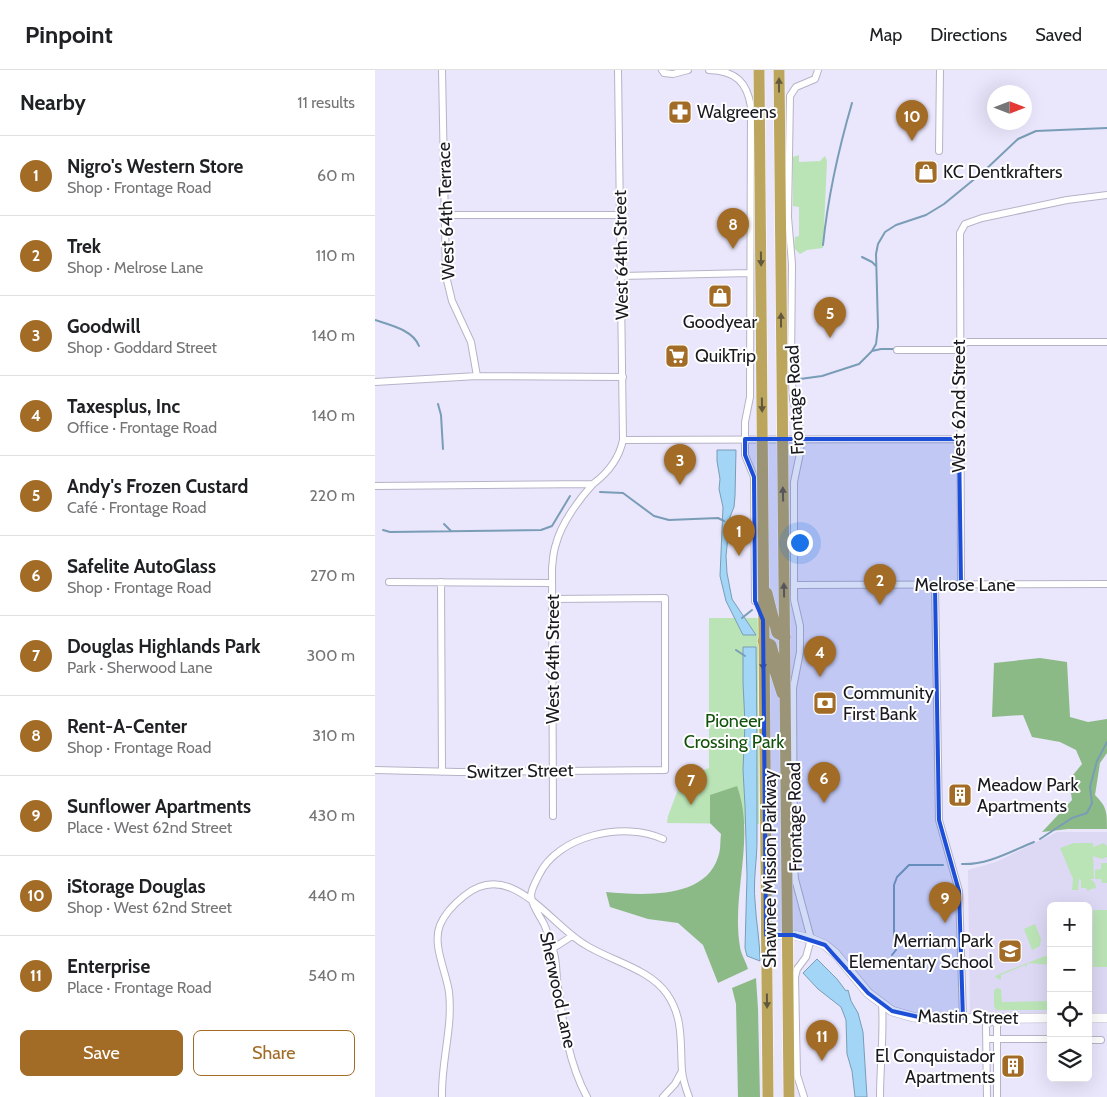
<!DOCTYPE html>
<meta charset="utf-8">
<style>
body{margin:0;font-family:Cabin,sans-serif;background:#f2f2f2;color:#202124}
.controls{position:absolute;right:15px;bottom:15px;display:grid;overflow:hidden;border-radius:8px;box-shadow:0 5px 20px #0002}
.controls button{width:45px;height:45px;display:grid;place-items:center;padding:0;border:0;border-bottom:1px solid #e0e0e0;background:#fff;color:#202124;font:25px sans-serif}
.compass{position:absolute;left:612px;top:15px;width:45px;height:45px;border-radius:50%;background:#fff;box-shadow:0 5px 20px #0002;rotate:90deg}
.you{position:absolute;left:424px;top:472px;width:18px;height:18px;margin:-12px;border:4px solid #fff;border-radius:50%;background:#1a73e8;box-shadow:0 0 0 8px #1a73e833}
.badge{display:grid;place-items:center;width:32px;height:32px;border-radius:50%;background:#a26c27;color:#fff;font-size:16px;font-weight:700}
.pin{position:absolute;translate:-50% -41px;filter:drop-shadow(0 1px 2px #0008)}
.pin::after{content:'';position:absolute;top:26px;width:18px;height:15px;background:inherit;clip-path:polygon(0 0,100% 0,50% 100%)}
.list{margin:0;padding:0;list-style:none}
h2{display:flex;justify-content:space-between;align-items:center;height:65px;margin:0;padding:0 20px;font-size:21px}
h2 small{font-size:16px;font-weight:400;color:#757577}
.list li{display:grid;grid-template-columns:32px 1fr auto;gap:15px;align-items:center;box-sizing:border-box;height:80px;padding:0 20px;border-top:1px solid #e0e0e0}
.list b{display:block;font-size:19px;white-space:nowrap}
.list p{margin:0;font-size:16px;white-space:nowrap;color:#757577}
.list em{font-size:16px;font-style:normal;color:#757577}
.actions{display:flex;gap:10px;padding:15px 20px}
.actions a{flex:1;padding:11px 0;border:1px solid #a26c27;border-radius:8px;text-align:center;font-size:18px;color:#a26c27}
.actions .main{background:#a26c27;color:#fff}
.icon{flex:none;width:28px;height:28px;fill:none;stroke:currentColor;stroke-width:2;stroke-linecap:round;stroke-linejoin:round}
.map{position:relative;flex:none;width:732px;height:1027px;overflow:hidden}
header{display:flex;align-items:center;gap:30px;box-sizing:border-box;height:70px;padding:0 25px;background:#fff;border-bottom:1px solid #e0e0e0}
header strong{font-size:24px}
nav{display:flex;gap:28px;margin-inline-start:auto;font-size:18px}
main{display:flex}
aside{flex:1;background:#fff}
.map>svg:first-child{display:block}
.built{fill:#ddd8f4}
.green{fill:#bbe4b6}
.forest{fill:#8cba87}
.water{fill:#a2d5f6;stroke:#799db6}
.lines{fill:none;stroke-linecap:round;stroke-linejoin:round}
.stream{stroke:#799db6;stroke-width:2}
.minor-casing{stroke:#b7b3c7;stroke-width:8}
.tertiary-casing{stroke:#b7b3c7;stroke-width:10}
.trunk-casing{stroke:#fff;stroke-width:12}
.minor{stroke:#fff;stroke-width:6}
.tertiary{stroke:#fff;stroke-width:9}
.trunk{stroke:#bca65e;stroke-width:11}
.oneway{fill:#63583c}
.marked{fill:#1d4ed8;fill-opacity:0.2;stroke:#1d4ed8;stroke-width:4;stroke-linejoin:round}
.labels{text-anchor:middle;stroke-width:4;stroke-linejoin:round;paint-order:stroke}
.poi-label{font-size:18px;fill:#1a1920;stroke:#fff;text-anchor:start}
.street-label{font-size:18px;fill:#1a1920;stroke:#fff}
.park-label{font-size:18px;fill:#12510b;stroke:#fff}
</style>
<header>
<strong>Pinpoint</strong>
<nav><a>Map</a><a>Directions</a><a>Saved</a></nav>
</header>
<main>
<aside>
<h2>Nearby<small>11 results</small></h2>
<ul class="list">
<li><span class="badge">1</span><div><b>Nigro's Western Store</b><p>Shop · Frontage Road</p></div><em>60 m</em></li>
<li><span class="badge">2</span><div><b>Trek</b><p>Shop · Melrose Lane</p></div><em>110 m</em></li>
<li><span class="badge">3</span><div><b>Goodwill</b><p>Shop · Goddard Street</p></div><em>140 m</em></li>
<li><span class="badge">4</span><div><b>Taxesplus, Inc</b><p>Office · Frontage Road</p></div><em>140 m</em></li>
<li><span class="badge">5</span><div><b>Andy's Frozen Custard</b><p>Café · Frontage Road</p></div><em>220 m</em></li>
<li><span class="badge">6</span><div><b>Safelite AutoGlass</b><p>Shop · Frontage Road</p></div><em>270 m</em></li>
<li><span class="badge">7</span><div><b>Douglas Highlands Park</b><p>Park · Sherwood Lane</p></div><em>300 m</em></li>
<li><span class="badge">8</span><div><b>Rent-A-Center</b><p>Shop · Frontage Road</p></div><em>310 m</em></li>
<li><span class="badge">9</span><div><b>Sunflower Apartments</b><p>Place · West 62nd Street</p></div><em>430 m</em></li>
<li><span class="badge">10</span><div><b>iStorage Douglas</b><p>Shop · West 62nd Street</p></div><em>440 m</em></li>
<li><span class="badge">11</span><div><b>Enterprise</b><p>Place · Frontage Road</p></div><em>540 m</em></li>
</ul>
<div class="actions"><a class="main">Save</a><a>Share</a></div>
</aside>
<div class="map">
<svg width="732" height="1027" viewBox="0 0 732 1027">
<rect width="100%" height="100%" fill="#eae6fc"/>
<path class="built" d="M682,762H732V943H713V836H676V943L595,944L593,800L621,792Z"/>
<path class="green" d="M424,85V92L445,91L450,86L452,91L448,178L432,180L425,184L419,178L420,167L424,166V137L418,136V87Z
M334,548H383L384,754L292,753L293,746L307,709L334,698Z
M699,773H718V777L729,773L732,776V787L727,789L718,786L719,809H715L720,813L721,818L716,819L713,821L711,818H706V810L704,809L703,820H697L698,809L685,778Z
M726,793H732V813H727L726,809H720V800L726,799Z
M718,840H732V897H718Z
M660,854L666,869L665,876L657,880L649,859Z
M670,886H676V895L654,893L652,894L651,898L650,895L626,905V910L620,907L622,905Z
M621,918L626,919L627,932L676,931V940H621L619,936V921Z"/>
<path class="forest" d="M665,588L692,592L695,647L713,652L732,649V683L725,693L720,725C732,737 732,742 732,759H693L667,762L697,730L694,710L707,694L701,680L685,672L657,667L648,645L617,647L619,593Z
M362,716C381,768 356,824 365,877C366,884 371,892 373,899L343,913L328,875L303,853L273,849L235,837L231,822C266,825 330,830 343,787C346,780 345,771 346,764L335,753V725Z
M381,908L383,939L385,1027H363L361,934L357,918Z"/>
<path class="water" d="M342,380H361L360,426L359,437L355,447L351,486L352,503L357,529L381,565H368L351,531L345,506L348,437L344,419L345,409L342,391Z
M368,577H381C382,641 382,706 382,770C382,790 378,811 380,831C381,852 385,871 385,891L372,886L370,878L372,806L370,736L368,700L370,653L368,613Z
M442,889L462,909L471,921L473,920L476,931L483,943L488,962L492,1027H480L477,1001L472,984L471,950L466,937L443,919L428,903Z"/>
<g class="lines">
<path class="stream" d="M448,175C453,126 463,81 477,33
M487,187L497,192L501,196
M0,250C15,255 38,260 44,276
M497,281L506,279H520
M425,309L447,306L484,294L497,281L501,274L503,257L501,184L503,174L510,162L521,155L551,145L569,134L608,102L643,69L661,61L732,58
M63,334L66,345L68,379
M225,422L248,423L279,446L294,450L343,448L349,451
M69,454L76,461
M8,460L15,462L166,460L177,456L195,426
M367,548L377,540
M361,580L370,586
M665,769L697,748L712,743L717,733L715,717L722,691L732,672
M587,794C613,795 636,781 659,772
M517,885L521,880L519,869V815L522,807L534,795H568"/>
<g class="minor-casing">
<path id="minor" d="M67,0L71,206L77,231L96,272L102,306
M287,0L289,3L298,4L313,0
M334,0C361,1 372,12 376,37L375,327L370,352V385L379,407L380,531
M564,81L565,0
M69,145H246
M247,206L375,203
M522,280H579L592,272H732
M0,312L102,306L248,307
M248,370L584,369
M0,416L218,414C234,402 244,389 248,370L243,0
M14,512L177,513
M66,512L67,702
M586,514L585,163L590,154L607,148L692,130L732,125
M419,515L732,514
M560,515L564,750L584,821L588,948
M0,700L83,702L290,700V528L177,529
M178,746L177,498C178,490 178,482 181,474C186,454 204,429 218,414
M177,879L197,866
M612,969H676
M713,970H726
M67,1027C66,991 78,958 74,922C71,901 57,875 65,855C70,843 79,834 89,826C135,788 173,852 209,874C235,891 274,898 292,924C309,948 305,975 307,1001C308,1010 311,1019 314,1027
M212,1027C194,994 188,954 183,917C181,906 182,894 179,883C176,873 173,863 169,854C165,846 157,836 156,826C156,819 161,811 164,805C183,765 250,751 288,769
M288,1027L300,1014L307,1001
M429,1027L422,1005L420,907L422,899L431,887L436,869L420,809L419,796L418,618L425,582V556L419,530V412L425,383L426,369L425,359L418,329L416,295L417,194L413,147L415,26L421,17L440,9L443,0
M505,1027C505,996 509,965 507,933
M612,1027L611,956L617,949L622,955V1027"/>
</g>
<g class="tertiary-casing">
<path id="tertiary" d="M391,865H419L436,869L450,875L460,883L493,923L517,941L538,947L560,949L676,948
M713,948H732"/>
</g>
<g class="trunk-casing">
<path id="trunk" d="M384,0L393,1027
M404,0L414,1027
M392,523L402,563L410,567
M388,571L396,575L399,586V598L407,623"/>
</g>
<use href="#minor" class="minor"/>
<use href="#tertiary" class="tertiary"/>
<use href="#trunk" class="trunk"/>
</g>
<defs><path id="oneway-solid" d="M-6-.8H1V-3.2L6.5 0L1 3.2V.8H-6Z" transform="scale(1.25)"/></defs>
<g class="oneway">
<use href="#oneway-solid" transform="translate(404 15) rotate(-90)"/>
<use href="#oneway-solid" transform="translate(386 189) rotate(89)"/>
<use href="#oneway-solid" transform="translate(406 250) rotate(-90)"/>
<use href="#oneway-solid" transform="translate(387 335) rotate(89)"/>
<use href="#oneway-solid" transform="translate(408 424) rotate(-91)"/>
<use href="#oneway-solid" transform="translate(409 520) rotate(-91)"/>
<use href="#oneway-solid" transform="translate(388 593) rotate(89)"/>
<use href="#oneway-solid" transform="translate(392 931) rotate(89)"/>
</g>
<path class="marked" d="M370,369H584L586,514L560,515L564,750L584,821L588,948H548L517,941L493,923L450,875L419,865H391L388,550L380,531L379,407L370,385Z"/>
<defs>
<g id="pharmacy-square" transform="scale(1.25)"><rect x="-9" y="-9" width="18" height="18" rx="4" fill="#a26c27" stroke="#fff"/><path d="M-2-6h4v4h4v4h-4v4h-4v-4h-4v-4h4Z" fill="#fff"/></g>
<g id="shop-square" transform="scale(1.25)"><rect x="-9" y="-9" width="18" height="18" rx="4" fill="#a26c27" stroke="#fff"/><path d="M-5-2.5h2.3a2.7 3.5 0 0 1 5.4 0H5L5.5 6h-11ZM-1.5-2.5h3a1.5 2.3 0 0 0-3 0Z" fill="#fff"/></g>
<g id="supermarket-square" transform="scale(1.25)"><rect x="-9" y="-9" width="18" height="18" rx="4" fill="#a26c27" stroke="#fff"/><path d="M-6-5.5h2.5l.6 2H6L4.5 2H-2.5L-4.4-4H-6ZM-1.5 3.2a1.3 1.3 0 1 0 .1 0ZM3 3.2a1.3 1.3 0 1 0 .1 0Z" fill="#fff"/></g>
<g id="bank-square" transform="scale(1.25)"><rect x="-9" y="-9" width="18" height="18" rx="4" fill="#a26c27" stroke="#fff"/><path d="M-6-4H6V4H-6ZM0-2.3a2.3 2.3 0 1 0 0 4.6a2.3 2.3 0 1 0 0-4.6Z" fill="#fff"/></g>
<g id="building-square" transform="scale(1.25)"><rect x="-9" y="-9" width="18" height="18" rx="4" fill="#a26c27" stroke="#fff"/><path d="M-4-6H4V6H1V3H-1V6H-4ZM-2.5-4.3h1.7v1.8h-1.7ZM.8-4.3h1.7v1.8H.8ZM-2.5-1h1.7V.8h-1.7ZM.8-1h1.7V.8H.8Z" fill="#fff"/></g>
<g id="school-square" transform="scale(1.25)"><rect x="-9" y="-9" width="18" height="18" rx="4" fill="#a26c27" stroke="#fff"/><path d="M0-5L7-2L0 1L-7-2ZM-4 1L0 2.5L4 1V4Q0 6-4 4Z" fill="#fff"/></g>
</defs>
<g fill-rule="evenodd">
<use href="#pharmacy-square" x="305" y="42"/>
<use href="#shop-square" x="551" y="102"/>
<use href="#shop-square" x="345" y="226"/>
<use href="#supermarket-square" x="302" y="286"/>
<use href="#bank-square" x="450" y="633"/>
<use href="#building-square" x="585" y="725"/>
<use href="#school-square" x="635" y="881"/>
<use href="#building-square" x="638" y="996"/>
</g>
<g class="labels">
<g class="poi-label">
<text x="322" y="48">Walgreens</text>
<text x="568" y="108">KC Dentkrafters</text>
<text x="345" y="258" text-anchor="middle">Goodyear</text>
<text x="320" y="292">QuikTrip</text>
<text x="468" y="629">Community<tspan x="468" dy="21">First Bank</tspan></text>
<text x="602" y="721">Meadow Park<tspan x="602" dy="21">Apartments</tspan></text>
<text x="618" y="877" text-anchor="end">Merriam Park<tspan x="618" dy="21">Elementary School</tspan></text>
<text x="620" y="992" text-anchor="end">El Conquistador<tspan x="620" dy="21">Apartments</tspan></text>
</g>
<g class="street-label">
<text transform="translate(71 141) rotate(-92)" y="6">West 64th Terrace</text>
<text transform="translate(246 185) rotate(-91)" y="6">West 64th Street</text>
<text transform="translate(420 330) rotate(-93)" y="6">Frontage Road</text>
<text transform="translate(584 336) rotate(-90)" y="6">West 62nd Street</text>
<text x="590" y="521">Melrose Lane</text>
<text transform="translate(178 589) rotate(-90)" y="6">West 64th Street</text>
<text transform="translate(145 701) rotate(-1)" y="6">Switzer Street</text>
<text transform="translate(420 747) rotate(-91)" y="6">Frontage Road</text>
<text transform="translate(395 799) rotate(-90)" y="6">Shawnee Mission Parkway</text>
<text transform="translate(183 920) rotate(78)" y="6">Sherwood Lane</text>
<text transform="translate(593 947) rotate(1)" y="6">Mastin Street</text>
</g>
<g class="park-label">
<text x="359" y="657">Pioneer<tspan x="359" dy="21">Crossing Park</tspan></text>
</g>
</g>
</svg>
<div class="controls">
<button>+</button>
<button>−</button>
<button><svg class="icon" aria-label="locate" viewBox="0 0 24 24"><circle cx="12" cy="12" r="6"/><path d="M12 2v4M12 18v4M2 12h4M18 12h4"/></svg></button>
<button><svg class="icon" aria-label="layers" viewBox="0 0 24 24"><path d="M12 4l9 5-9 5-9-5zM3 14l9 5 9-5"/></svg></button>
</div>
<svg class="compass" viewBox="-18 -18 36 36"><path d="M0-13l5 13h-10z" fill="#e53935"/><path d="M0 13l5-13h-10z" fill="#757577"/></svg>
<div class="you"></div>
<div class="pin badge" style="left:364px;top:486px">1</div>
<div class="pin badge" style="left:505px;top:535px">2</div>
<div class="pin badge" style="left:305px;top:415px">3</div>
<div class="pin badge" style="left:445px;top:607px">4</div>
<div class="pin badge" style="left:455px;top:268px">5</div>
<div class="pin badge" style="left:449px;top:733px">6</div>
<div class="pin badge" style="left:316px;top:735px">7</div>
<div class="pin badge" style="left:358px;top:179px">8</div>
<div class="pin badge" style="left:570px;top:853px">9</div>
<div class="pin badge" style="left:537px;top:71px">10</div>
<div class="pin badge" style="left:447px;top:991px">11</div>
</div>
</main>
